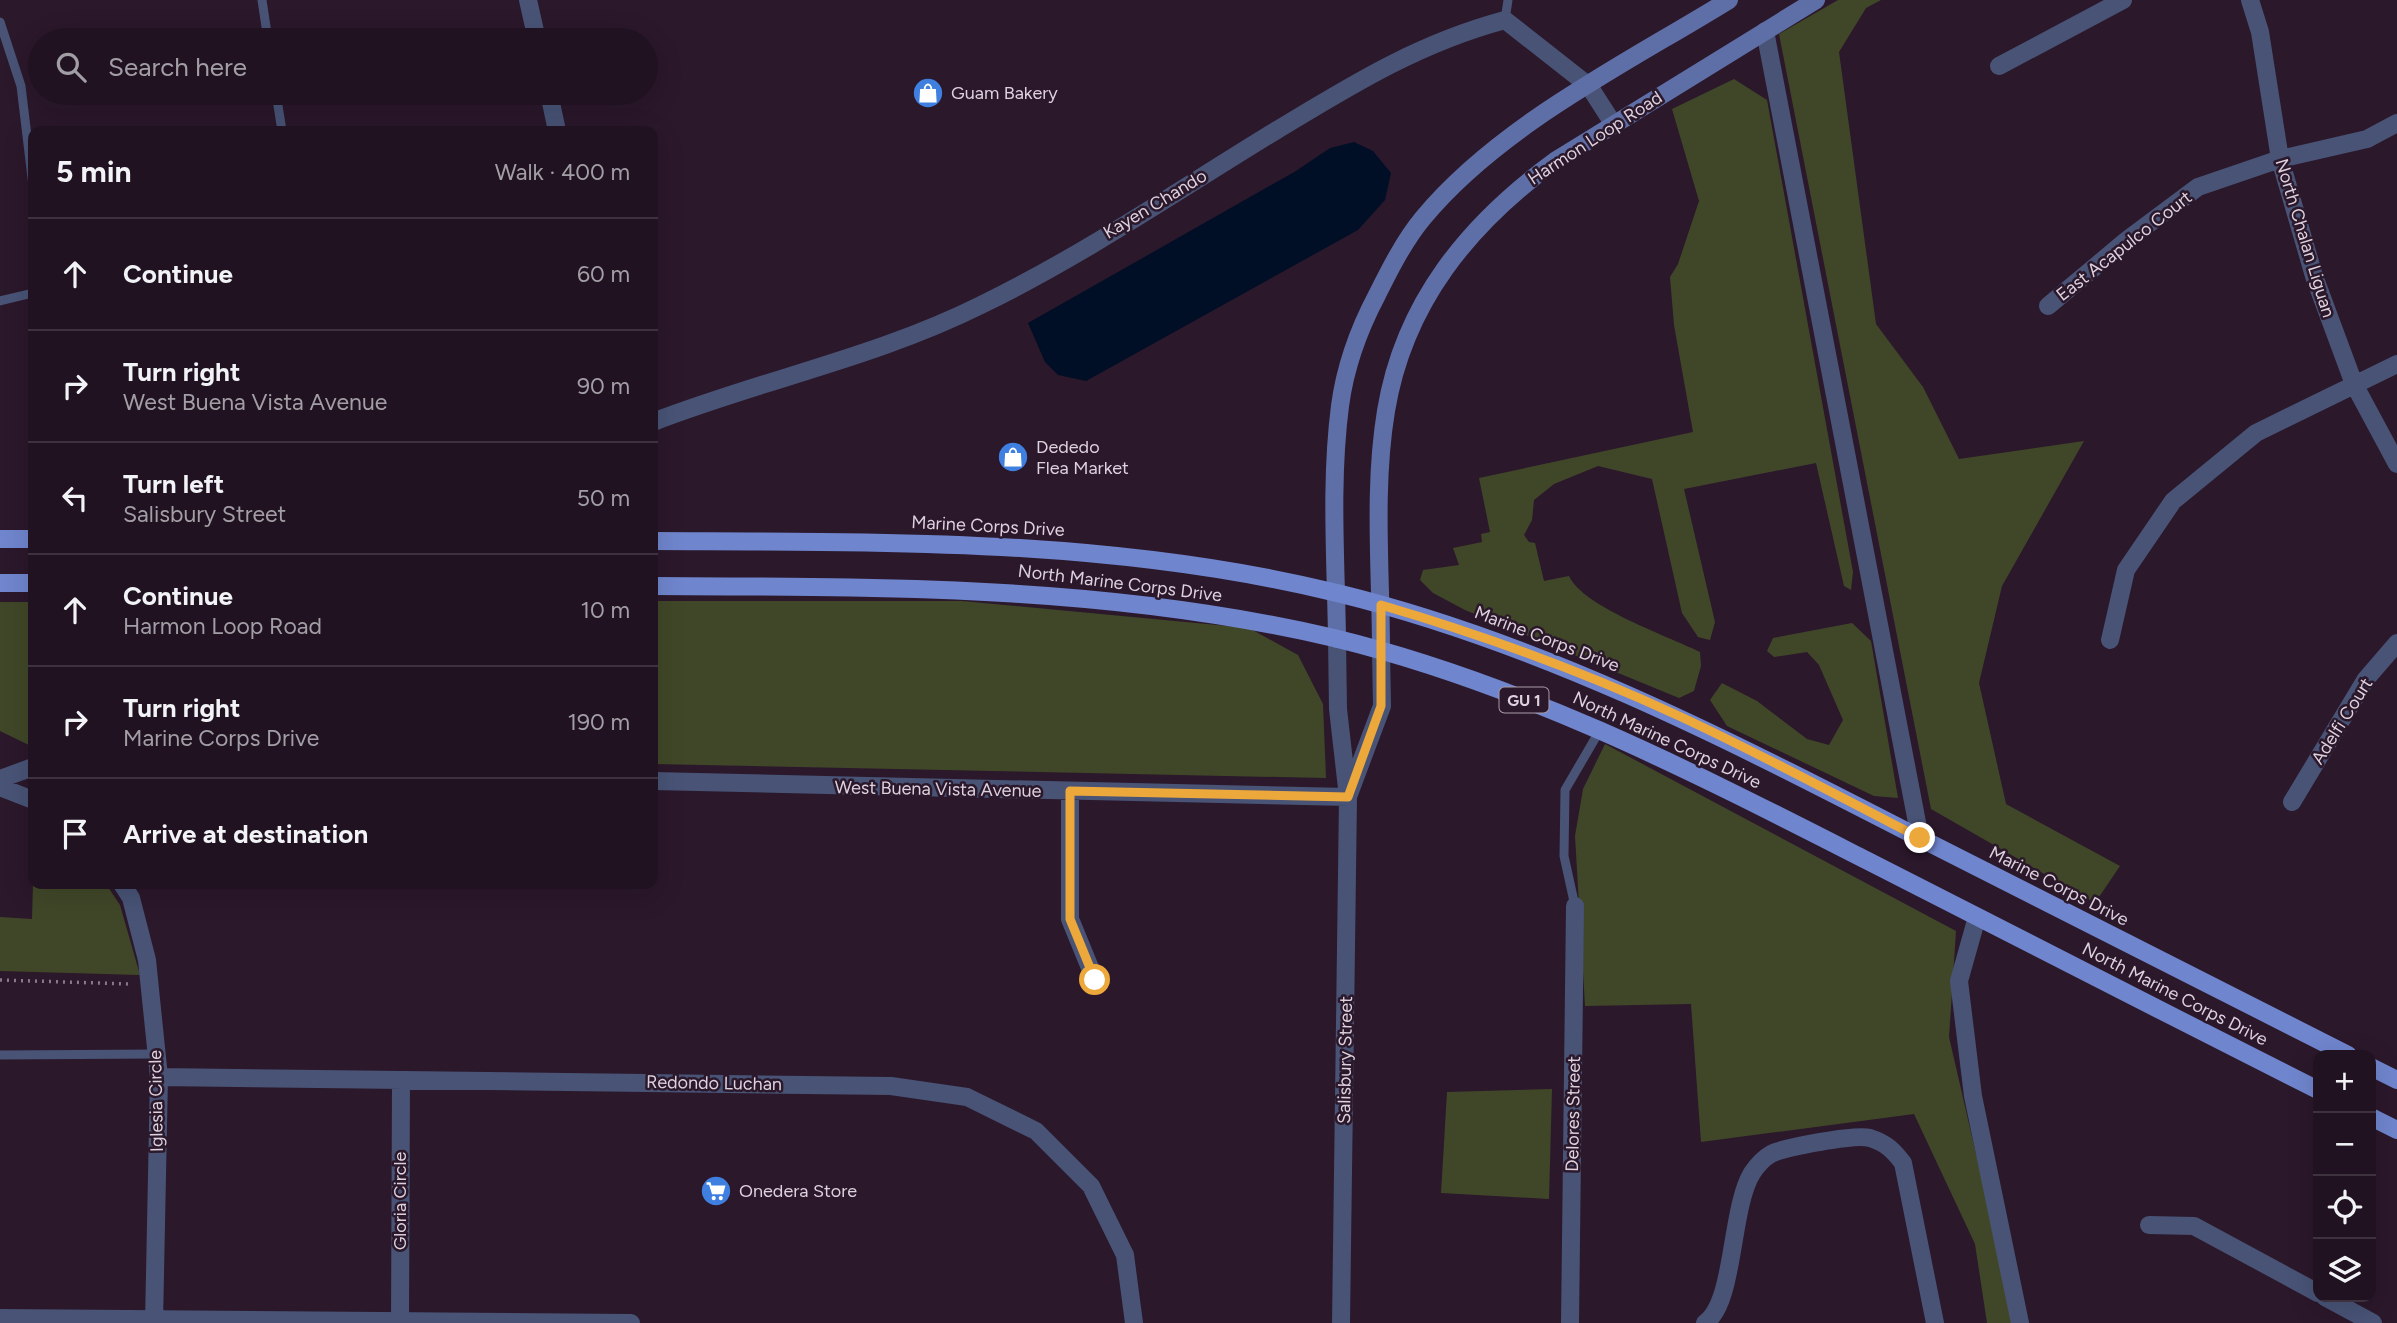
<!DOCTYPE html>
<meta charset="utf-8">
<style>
body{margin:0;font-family:Figtree,sans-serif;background:#281b29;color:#f1f3f6}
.controls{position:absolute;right:21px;bottom:21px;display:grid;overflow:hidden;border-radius:14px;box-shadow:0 7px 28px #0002}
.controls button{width:63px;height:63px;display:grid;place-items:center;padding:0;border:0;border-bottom:2px solid #3d323e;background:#201220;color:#f1f3f6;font:35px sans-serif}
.stop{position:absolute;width:21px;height:21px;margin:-16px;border:5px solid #eda83b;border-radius:50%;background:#fff}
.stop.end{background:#eda83b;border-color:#fff;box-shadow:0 2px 7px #0008}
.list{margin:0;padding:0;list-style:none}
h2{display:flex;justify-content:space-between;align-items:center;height:91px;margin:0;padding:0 28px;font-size:30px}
h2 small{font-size:23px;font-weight:400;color:#a29ea5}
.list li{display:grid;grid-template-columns:46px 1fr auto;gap:21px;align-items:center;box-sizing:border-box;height:112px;padding:0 28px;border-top:2px solid #3d323e}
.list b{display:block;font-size:26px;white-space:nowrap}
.list p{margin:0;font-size:23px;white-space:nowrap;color:#a29ea5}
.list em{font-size:23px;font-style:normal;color:#a29ea5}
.icon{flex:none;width:38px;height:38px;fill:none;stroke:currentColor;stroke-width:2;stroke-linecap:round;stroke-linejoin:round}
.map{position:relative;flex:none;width:2397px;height:1323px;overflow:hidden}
.search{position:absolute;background:#201220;box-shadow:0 7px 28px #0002;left:28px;top:28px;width:630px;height:77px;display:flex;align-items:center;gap:18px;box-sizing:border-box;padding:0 24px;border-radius:38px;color:#a29ea5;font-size:26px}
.panel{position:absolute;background:#201220;box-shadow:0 7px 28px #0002;left:28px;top:126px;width:630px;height:763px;border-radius:14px}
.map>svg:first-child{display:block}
.green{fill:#404728}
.water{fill:#000f26}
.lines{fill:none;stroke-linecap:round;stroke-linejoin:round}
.path{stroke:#897a89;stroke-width:3.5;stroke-dasharray:2 5;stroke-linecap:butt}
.service{stroke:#485376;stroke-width:9}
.minor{stroke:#485376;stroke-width:18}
.secondary{stroke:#5e6fa7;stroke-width:18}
.primary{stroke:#6f85cd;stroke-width:18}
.route{stroke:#eda83b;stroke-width:9}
.labels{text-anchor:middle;stroke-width:5;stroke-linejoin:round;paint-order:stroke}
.shield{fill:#2b182b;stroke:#a89aa8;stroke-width:2}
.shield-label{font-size:16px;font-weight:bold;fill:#ddd1dd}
.poi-label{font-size:18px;fill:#ddd1dd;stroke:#2b182b;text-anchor:start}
.street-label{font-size:18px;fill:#ddd1dd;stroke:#2b182b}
</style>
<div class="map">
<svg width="2397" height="1323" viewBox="0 0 2397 1323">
<rect width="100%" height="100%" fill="#2b182b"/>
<path class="green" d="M1838,0H1881L1866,8L1839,52L1876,324L1923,387L1959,459L2084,441L2002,586L1979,683L2006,804L2120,866L2095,903L1931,809L1779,34Z
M1734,79L1767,100L1853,572L1851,590L1844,586L1816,463L1684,489L1715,622L1710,640L1698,637L1682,613L1652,479L1598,466L1554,484L1534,500L1532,520L1524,535L1529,542L1535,543L1544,581L1569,576C1583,607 1668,636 1700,652L1701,666L1694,691L1679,698L1465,610L1433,593L1420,580L1423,570L1459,565L1453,548L1482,542L1481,534L1490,532L1479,478L1693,432L1674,325L1670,277L1678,264L1699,201L1672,109Z
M653,601H962L1249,628L1298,655L1323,704L1326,778L653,764Z
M0,602H33V747L0,731Z
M1852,623L1871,641L1898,798L1874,796L1727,726L1710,700L1722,683L1757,701L1807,739L1829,745L1843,720L1819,665L1807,652L1774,657L1767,651L1773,638Z
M1605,744L1956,931L1949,1037L2015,1323H1987L1975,1244L1914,1114L1701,1142L1691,1004L1585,1006L1575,836L1583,789Z
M33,884H106L120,905L140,975L0,971V917L32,919Z
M1552,1089L1549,1199L1441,1193L1447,1092Z"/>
<path class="water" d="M1354,142L1373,151L1391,173L1385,200L1358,230L1086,381L1058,375L1045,362L1028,323L1296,171L1330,148Z"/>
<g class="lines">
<path class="path" d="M0,980L130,984"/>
<path class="service" d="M262,0L268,40
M1505,20L1508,0
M0,22L21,86L33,186
M276,93L282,131
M0,301L33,293
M1575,906L1564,856L1565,790L1600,730
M0,1055L157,1054"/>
<path class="minor" d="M528,0L537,40
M2250,0L2260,32L2280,159L2314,276L2354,384L2397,464
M1765,31L1920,838
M1999,66L2123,0
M549,93L557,131
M2048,306L2127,240L2198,187L2280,159L2367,139L2397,123
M653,422C761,380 877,357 981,305C1084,255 1180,189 1277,130C1353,84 1419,43 1505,20L1589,86L1614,125
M1337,639L1338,709L1348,797L1341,1323
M2110,640L2126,570L2173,501L2256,433L2397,364
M0,779L33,767
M653,781L1348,797
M0,787L33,800
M1070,791V919L1095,980
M1349,794L1382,706L1381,651
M2292,802L2366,679L2397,643
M122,884L131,898L147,960L159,1077L154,1323
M1977,917L1959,981L1973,1096L2020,1323
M159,1077L891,1086L967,1097L1036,1131L1091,1186L1125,1255L1134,1323
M2149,1225L2194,1226L2318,1293
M2325,1297L2373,1323
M0,1318L631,1323
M400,1323L401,1080
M1570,1323L1575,906
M1705,1323C1735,1303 1730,1209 1752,1173C1756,1167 1764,1158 1771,1154C1785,1147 1856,1134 1870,1138C1886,1143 1893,1150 1903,1163L1935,1323"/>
<path class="secondary" d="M1337,639C1336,562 1330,483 1340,406C1345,368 1359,329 1377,295C1390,269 1404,241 1423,218C1500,125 1627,63 1729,0
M1381,651C1381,572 1373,489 1386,411C1404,302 1469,224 1555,161L1816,0"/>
<path class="primary" d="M0,539H33
M653,541C882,542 1113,538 1337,593C1538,642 1721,736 1904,830C2052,905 2200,980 2348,1055
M0,583H33
M653,586C882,587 1109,585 1334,638C1523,684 1695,773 1866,860C2017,937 2167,1014 2318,1090
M2371,1067L2397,1080
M2371,1117L2397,1130"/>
</g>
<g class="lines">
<path class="route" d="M1095,980L1070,919V791L1348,797L1381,706V605C1483,635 1582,671 1679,716C1761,754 1840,797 1920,838"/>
</g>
<defs>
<g id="shop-disc" transform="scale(1.575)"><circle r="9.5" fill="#3f7fe0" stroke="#2b182b"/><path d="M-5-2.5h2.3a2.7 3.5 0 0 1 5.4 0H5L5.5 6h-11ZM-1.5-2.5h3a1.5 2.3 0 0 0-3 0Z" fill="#fff"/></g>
<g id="supermarket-disc" transform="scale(1.575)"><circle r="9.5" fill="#3f7fe0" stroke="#2b182b"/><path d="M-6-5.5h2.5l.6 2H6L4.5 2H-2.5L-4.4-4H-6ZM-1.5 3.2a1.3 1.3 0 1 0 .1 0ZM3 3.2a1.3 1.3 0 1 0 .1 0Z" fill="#fff"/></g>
</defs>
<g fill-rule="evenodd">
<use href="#shop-disc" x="928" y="93"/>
<use href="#shop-disc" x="1013" y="457"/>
<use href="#supermarket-disc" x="716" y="1191"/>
</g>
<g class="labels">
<rect class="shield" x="1499.5" y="687.5" width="49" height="25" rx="5"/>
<g class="shield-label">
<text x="1524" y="706">GU 1</text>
</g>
<g class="poi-label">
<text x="951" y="99">Guam Bakery</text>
<text x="1036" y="453">Dededo<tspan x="1036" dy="21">Flea Market</tspan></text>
<text x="739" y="1197">Onedera Store</text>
</g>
<g class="street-label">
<text transform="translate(1595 138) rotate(-33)" y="6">Harmon Loop Road</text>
<text transform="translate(1155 204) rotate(-31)" y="6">Kayen Chando</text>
<text transform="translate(2305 238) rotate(73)" y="6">North Chalan Liguan</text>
<text transform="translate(2124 246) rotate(-38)" y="6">East Acapulco Court</text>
<text transform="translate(988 526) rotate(3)" y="6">Marine Corps Drive</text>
<text transform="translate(1120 583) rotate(7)" y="6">North Marine Corps Drive</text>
<text transform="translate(1547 639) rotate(21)" y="6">Marine Corps Drive</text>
<text transform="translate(2342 721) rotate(-58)" y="6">Adelfi Court</text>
<text transform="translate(1667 740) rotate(25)" y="6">North Marine Corps Drive</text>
<text transform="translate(938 789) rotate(1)" y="6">West Buena Vista Avenue</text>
<text transform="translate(2059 886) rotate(27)" y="6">Marine Corps Drive</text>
<text transform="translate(2175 994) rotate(27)" y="6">North Marine Corps Drive</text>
<text transform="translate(1345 1060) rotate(-89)" y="6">Salisbury Street</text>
<text transform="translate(714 1083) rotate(1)" y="6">Redondo Luchan</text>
<text transform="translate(156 1101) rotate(-91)" y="6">Iglesia Circle</text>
<text transform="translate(1573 1114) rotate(-89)" y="6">Delores Street</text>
<text transform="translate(400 1201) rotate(-90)" y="6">Gloria Circle</text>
</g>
</g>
</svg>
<div class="controls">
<button>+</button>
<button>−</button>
<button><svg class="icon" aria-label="locate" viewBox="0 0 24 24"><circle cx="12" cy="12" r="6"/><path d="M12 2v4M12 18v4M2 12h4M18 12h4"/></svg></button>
<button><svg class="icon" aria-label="layers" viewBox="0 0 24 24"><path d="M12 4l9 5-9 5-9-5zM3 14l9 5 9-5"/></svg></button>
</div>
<div class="stop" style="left:1095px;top:980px"></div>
<div class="stop end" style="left:1920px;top:838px"></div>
<div class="search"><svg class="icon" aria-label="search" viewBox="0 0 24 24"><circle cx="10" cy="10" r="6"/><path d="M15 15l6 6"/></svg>Search here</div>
<section class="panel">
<h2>5 min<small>Walk · 400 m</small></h2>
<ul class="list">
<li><svg class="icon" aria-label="ahead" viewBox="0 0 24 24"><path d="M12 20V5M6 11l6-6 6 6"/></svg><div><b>Continue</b></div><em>60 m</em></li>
<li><svg class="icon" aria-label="right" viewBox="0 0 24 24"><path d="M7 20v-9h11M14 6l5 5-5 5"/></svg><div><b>Turn right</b><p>West Buena Vista Avenue</p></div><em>90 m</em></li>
<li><svg class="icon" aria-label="left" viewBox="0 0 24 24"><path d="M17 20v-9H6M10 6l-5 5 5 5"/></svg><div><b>Turn left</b><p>Salisbury Street</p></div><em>50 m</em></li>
<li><svg class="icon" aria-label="ahead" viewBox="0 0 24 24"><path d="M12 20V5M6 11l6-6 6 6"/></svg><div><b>Continue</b><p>Harmon Loop Road</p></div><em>10 m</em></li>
<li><svg class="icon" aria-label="right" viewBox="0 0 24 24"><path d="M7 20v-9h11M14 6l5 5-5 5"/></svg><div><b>Turn right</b><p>Marine Corps Drive</p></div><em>190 m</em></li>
<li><svg class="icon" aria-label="arrive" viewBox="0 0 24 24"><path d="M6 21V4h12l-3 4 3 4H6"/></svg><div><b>Arrive at destination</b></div></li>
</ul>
</section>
</div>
